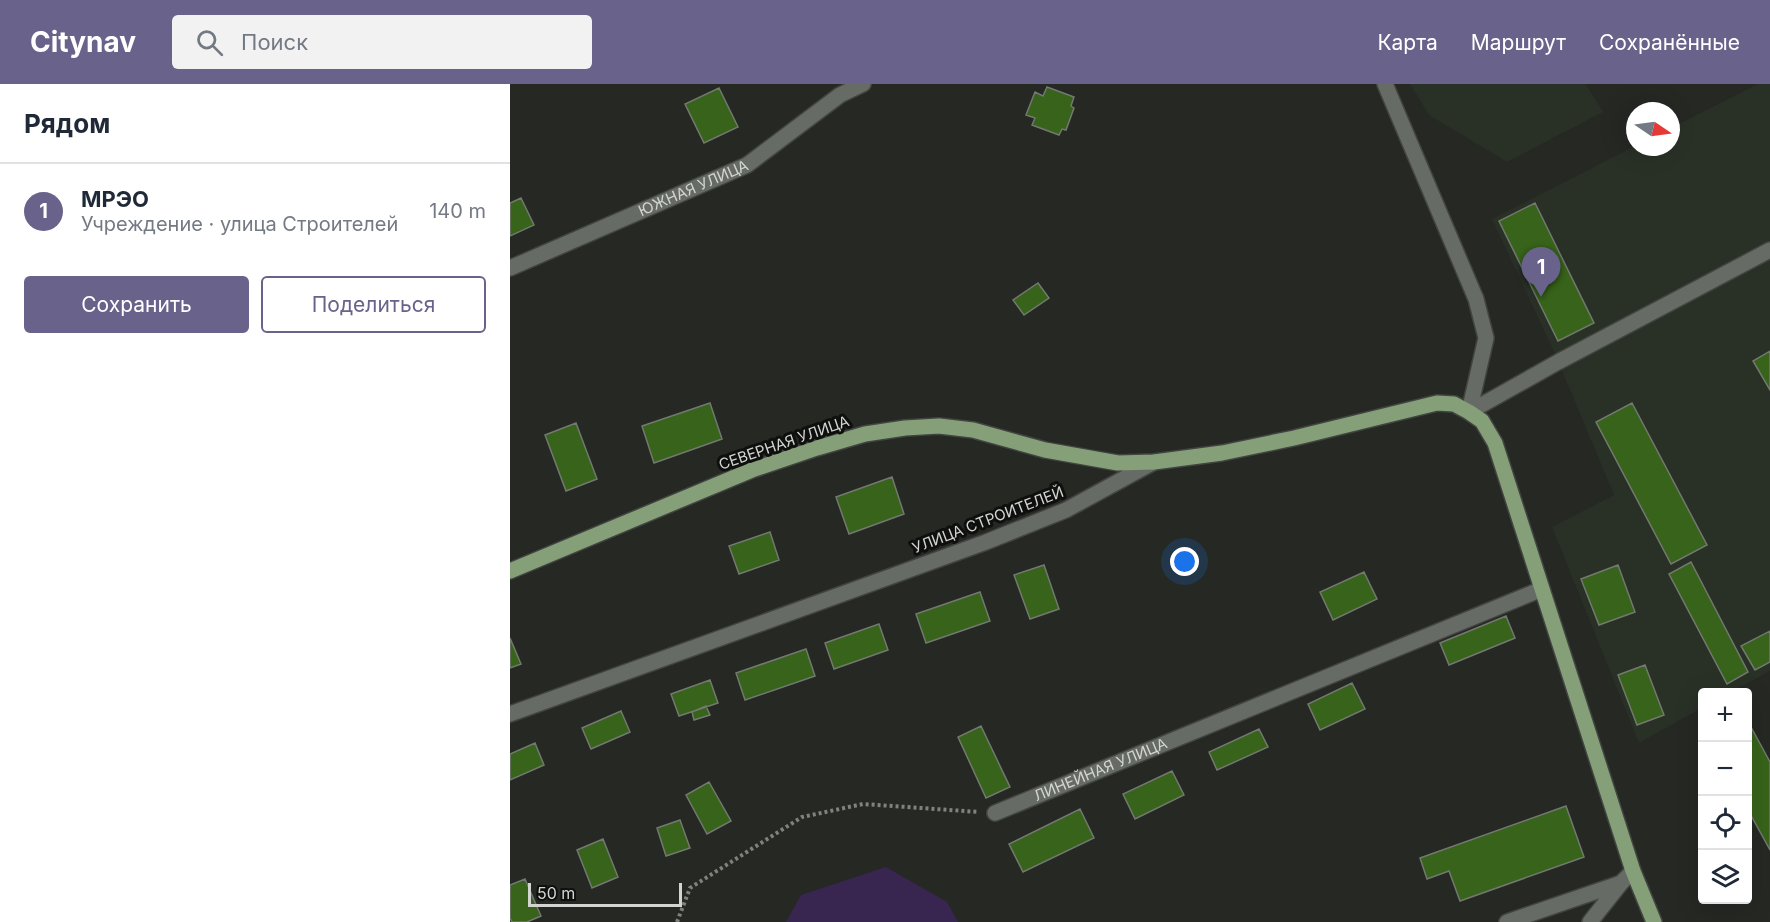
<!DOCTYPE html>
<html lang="ru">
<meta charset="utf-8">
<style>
body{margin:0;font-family:Inter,sans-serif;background:#f2f2f3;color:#1f2937}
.controls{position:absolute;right:18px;bottom:18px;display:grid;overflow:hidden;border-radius:6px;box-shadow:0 6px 24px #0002}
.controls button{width:54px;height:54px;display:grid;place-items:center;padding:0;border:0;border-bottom:2px solid #e0e1e3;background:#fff;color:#1f2937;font:30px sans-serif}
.compass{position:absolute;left:1116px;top:18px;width:54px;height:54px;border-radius:50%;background:#fff;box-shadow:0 6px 24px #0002;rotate:103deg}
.scale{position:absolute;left:18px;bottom:15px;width:154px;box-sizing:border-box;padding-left:6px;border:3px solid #d3d5d2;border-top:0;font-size:16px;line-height:21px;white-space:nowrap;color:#d3d5d2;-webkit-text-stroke:4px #0f100e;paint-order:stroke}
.you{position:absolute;left:675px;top:478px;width:21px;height:21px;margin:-15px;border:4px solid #fff;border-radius:50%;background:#1a73e8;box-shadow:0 0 0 9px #1a73e833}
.badge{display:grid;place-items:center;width:39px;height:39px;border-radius:50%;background:#69628b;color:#fff;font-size:20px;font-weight:700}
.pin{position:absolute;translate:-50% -50px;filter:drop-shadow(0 2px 3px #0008)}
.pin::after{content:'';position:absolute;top:32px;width:21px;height:18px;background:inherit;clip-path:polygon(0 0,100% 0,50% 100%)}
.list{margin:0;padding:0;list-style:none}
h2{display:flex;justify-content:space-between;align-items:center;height:78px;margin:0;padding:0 24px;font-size:26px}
h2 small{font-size:20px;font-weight:400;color:#747a83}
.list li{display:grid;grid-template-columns:39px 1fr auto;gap:18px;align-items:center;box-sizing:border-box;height:96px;padding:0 24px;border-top:2px solid #e0e1e3}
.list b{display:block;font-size:22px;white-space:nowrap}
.list p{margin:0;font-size:20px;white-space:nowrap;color:#747a83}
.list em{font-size:20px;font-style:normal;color:#747a83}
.actions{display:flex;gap:12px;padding:18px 24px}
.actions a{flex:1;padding:14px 0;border:2px solid #69628b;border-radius:6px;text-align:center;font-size:21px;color:#69628b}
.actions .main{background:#69628b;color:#fff}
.icon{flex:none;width:33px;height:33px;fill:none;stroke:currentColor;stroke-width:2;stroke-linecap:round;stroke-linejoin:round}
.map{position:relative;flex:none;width:1260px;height:838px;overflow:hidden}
header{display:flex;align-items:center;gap:36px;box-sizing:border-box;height:84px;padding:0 30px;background:#69628b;color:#fff}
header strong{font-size:28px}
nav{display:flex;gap:33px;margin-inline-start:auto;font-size:21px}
.search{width:420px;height:54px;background:#f2f2f3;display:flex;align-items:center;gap:15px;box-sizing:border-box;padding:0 21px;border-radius:6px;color:#747a83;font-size:22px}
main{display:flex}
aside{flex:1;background:#fff}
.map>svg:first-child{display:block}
.built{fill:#293026}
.green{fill:#382651}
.building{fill:#37631a;stroke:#747872;stroke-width:1.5}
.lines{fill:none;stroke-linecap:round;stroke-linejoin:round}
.minor-casing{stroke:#414440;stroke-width:18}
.major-casing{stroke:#414440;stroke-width:18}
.path{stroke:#7f827e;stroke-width:4;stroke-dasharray:3 3;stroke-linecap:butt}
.minor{stroke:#676b65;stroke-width:15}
.major{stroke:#859f78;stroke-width:15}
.labels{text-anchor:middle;stroke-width:6;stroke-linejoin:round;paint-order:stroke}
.street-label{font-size:15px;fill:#d3d5d2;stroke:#0f100e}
</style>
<header>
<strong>Citynav</strong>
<div class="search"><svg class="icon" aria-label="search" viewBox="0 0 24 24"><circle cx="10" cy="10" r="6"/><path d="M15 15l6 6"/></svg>Поиск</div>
<nav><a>Карта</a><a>Маршрут</a><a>Сохранённые</a></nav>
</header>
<main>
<aside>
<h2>Рядом<small></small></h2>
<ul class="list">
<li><span class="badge">1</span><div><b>МРЭО</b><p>Учреждение · улица Строителей</p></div><em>140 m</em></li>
</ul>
<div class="actions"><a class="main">Сохранить</a><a>Поделиться</a></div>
</aside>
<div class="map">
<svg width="1260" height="838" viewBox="0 0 1260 838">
<rect width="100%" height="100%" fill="#252823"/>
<path class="built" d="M900,0H1076L1093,28L997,78L919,31Z
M1248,0H1260V587L1221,608H1192V624L1129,659L1042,443L1104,411L1045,270L982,135L1125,62L1161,63V44Z"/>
<path class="green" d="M376,783L437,818L448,838H276L291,811Z"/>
<path class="building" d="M537,3L564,13L561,22L564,24L556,46L552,45L549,51L522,41L525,34L516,31L525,8L533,12Z
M209,4L228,43L194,59L175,20Z
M11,114L24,141L0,152V119Z
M1025,119L1084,239L1048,257L989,137Z
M528,199L539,214L514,231L503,216Z
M1260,267V306L1243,277Z
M200,319L212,355L144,379L132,342Z
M1122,319L1197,461L1161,480L1086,338Z
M66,339L87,395L56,407L35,351Z
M382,393L394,430L339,450L326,413Z
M260,448L269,476L229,490L219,462Z
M1181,478L1238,588L1217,600L1159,490Z
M534,481L549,525L520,535L504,491Z
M1108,481L1125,528L1089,541L1071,495Z
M854,488L867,515L823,536L810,508Z
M470,508L480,537L416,559L406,530Z
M996,532L1005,554L939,581L930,559Z
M369,540L378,566L324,585L315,559Z
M1260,547V578L1245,586L1231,562Z
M0,554L11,580L0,584Z
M296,565L305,592L235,616L226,589Z
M1135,581L1154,631L1127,641L1108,591Z
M200,596L208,619L169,632L161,610Z
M842,599L855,625L810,646L798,620Z
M196,622L200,631L184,636L182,628Z
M111,627L120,648L81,665L72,644Z
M471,642L500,703L476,714L448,653Z
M1241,643L1260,678V766L1238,726V645Z
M749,645L758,663L707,686L699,668Z
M25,659L34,681L0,696V670Z
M662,687L674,711L625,735L613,710Z
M199,698L221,737L197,750L176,711Z
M1056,722L1074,773L950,817L939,787L917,795L910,774Z
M570,725L584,754L513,788L499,760Z
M170,736L180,764L156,772L147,744Z
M93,755L108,793L82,804L67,766Z
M15,795L31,832L17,838H2L0,834V801Z"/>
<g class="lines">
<g class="minor-casing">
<g id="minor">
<path d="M875,0L966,215L976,254L959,328"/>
<path id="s1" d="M0,184L237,81L330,11L353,0"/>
<path d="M959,328L1048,278L1260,166"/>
<path d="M0,630L476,458L556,426L644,378"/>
<path id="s2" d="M485,729L1032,505"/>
<path d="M997,838L1111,799L1123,787"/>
<path d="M1080,838L1111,799"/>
</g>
</g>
<g class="major-casing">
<path id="major" d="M0,487L242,386L307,364L355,350L395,344L429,342L463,346L535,366L608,379L644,378L712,369L784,354L927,319L944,320L959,328L972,337L985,359L1123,787L1144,838"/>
</g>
<path class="path" d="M167,838L180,804L292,733L353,720L469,728"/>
<use href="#minor" class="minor"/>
<use href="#major" class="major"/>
</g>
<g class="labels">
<g class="street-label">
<text dy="5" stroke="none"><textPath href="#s1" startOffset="200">ЮЖНАЯ УЛИЦА</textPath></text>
<text transform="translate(274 359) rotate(-19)" y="5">СЕВЕРНАЯ УЛИЦА</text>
<text transform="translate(478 436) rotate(-21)" y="5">УЛИЦА СТРОИТЕЛЕЙ</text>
<text dy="5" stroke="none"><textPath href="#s2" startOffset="114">ЛИНЕЙНАЯ УЛИЦА</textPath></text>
</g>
</g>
</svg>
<div class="controls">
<button>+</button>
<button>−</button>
<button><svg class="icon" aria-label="locate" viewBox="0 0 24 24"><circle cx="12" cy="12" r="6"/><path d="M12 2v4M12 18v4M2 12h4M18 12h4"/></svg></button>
<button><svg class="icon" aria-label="layers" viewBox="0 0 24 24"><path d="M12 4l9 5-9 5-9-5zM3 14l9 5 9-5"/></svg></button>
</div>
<svg class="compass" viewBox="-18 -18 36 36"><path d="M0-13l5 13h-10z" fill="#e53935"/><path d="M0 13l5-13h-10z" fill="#747a83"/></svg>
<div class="scale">50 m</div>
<div class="you"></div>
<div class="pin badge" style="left:1031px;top:213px">1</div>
</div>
</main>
